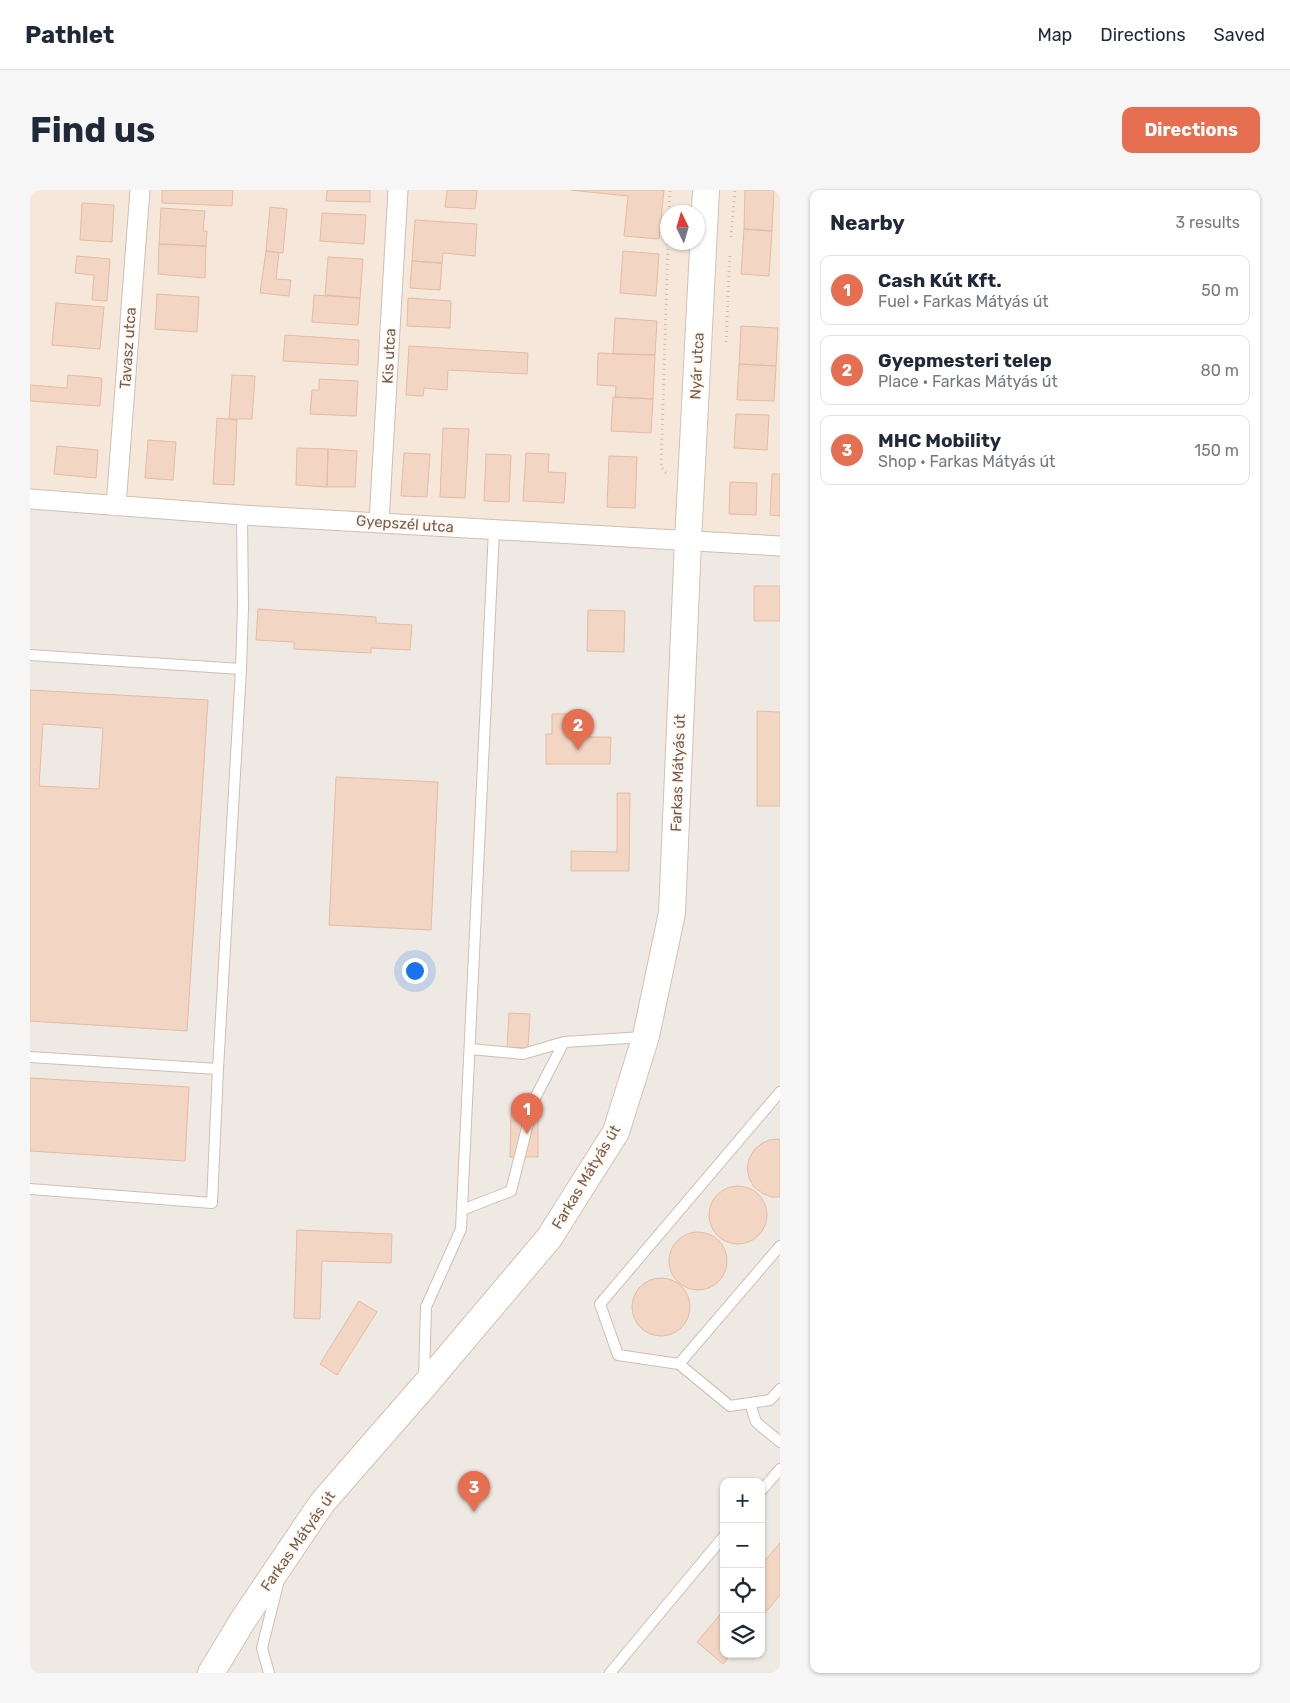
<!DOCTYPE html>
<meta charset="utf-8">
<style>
body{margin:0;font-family:Rubik,sans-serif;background:#f6f6f7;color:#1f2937}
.controls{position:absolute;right:15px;bottom:15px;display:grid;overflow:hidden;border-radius:10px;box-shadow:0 1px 4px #0004}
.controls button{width:45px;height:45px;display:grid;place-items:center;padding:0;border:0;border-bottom:1px solid #e0e1e3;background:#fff;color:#1f2937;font:25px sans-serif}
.compass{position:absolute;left:630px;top:15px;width:45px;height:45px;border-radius:50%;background:#fff;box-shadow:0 1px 4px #0004;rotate:355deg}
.you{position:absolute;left:384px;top:780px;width:18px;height:18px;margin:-12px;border:4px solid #fff;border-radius:50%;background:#1a73e8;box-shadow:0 0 0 8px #1a73e833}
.badge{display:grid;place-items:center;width:32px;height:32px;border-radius:50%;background:#e76f51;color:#fff;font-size:16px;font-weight:700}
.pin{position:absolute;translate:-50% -41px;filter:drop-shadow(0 1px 2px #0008)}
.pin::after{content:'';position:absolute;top:26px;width:18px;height:15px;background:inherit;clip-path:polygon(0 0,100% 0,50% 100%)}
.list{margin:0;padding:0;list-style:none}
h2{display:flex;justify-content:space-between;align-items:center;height:65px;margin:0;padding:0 20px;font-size:21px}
h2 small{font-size:16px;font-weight:400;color:#747a83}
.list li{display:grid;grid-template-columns:32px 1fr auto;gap:15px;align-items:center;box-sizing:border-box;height:70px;margin:0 10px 10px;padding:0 10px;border:1px solid #e0e1e3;border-radius:10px}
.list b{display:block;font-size:19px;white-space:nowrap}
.list p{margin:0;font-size:16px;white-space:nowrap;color:#747a83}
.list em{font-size:16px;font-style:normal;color:#747a83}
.icon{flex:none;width:28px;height:28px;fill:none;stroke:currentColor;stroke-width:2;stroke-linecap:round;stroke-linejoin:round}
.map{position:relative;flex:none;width:750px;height:1483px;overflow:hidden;border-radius:10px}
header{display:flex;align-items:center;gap:30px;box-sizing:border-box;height:70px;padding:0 25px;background:#fff;border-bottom:1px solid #e0e1e3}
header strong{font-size:24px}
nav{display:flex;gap:28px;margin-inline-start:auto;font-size:18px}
.intro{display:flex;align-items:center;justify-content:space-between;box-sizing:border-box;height:120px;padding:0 30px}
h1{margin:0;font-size:35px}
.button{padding:12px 22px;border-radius:10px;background:#e76f51;color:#fff;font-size:18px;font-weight:700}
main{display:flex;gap:30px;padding:0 30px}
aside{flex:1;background:#fff;border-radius:10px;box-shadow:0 1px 4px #0004}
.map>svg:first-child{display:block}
.residential{fill:#f5e8da;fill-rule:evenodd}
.industrial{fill:#efe9e4;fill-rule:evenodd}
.building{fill:#f3d5c3;stroke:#e6bba3;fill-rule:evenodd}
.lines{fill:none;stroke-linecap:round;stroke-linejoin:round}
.lane-casing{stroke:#d1beb0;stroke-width:12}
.street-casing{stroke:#d1beb0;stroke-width:21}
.secondary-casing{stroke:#d6c0b0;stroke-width:28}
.path{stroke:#d9b8a5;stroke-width:3;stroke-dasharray:1 4;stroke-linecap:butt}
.lane{stroke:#fff;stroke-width:10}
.street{stroke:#fff;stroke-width:19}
.secondary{stroke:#fff;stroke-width:26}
.labels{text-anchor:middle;stroke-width:4;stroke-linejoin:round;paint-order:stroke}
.street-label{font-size:15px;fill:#7a5c4d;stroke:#fffaf3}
</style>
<header>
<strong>Pathlet</strong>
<nav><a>Map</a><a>Directions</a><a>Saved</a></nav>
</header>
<div class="intro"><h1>Find us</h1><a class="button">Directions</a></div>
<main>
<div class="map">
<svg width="750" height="1483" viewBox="0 0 750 1483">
<rect width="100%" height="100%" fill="#fdf6ec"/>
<path class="residential" d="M0,0H750V359L0,318ZM638,22H668V52H638Z"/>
<path class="industrial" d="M0,318L750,359V1483H0ZM694,1292H731V1464H694Z"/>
<path class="building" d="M132,0H203L202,16L132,13Z
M297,0H340V12L296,11Z
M417,0H447L445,19L415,17Z
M540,0H634L629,49L594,46L598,6Z
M715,0H744L742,41L714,39Z
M52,13L84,15L82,52L50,50Z
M240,17L257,19L253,63L236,61Z
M131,18L175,21L173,41H177L176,56L129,54Z
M292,23L336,25L334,54L290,51Z
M385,30L447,34L445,66L413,63L412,73L382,71Z
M714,39L742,41L739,86L711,84Z
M129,54L176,56L175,88L128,84Z
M236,61L249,63L246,89L261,90L259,106L230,103Z
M593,61L629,64L626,106L590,103Z
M47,66L80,69L77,111L62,110L64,85L45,83Z
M298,67L333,69L330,108L295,105Z
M382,71L412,73L410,100L380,98Z
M127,104L169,107L167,142L125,139Z
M284,105L330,108L328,135L282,132Z
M378,108L421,111L420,138L377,136Z
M26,113L74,117L70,159L22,155Z
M585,128L627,131L625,165L583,164Z
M711,136L748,138L746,176L709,174Z
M255,145L329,150L328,175L253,171Z
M379,156L498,163L497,184L418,180L417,200L394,198L393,206L376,205Z
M568,163L625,165L623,209L585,207L586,196L567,195Z
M709,174L746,176L744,211L707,210Z
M38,185L72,188L70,216L0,211V195L37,198Z
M202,185L225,186L222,229H199Z
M289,189L328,191L326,226L280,224L282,200H289Z
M583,207L623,209L621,243L581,241Z
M706,224L739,225L737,260L704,258Z
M187,228L207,230L204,295L183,294Z
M413,238L439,239L435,308L410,307Z
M118,250L146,252L143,290L115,288Z
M27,256L68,260L66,288L24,284Z
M267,258L298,259L297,297L266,295Z
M298,259L327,261L325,297H297Z
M374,263L400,264L397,307L371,306Z
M496,263L519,264L518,282L536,283L534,313L493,311Z
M456,264L481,265L479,312L454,311Z
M579,266L607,267L605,318L577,317Z
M742,284H750V326L740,325Z
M700,292L727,293L726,325L699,324Z
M724,396H750V431H724Z
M228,419L346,427V433L382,435L380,460L341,458V463L264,459V452L226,450Z
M558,420L595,421L594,462L557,461Z
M0,500L178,510L157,841L0,831ZM13,534L73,538L69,599L9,596Z
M727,521L750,522V616H727Z
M522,524H546V547H581L580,574H516V544H522Z
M306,587L408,592L401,740L299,735Z
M587,603H600L599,681H541V661L587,662Z
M479,823L500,824L498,858L477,857Z
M0,888L159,897L155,971L0,961Z
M481,923H508V967H480Z
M748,949L750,950V1007H741L732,1003L724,997L719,988L717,978L719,969L724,960L731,954L739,950Z
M679 1025a29 29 0 1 1 58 0a29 29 0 1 1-58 0Z
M267,1040L362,1044L361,1073L292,1071L290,1129L264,1128Z
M639 1071a29 29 0 1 1 58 0a29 29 0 1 1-58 0Z
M602 1117a29 29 0 1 1 58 0a29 29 0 1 1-58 0Z
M329,1111L347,1122L307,1185L290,1174Z
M750,1353V1405L731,1428V1375Z
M694,1420V1464H701L693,1474L667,1452Z"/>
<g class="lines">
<g class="lane-casing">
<path id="lane" d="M0,465L211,479
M440,859L493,864L534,852L614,847
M0,867L188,879
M750,902L570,1114L588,1165L649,1174L700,1216L740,1210L750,1199
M0,999L182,1013L188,879L211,479L213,417L212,325
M432,1020L481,1001L504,910L534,852
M649,1174L750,1056
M394,1188L396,1117L431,1039L464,340
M720,1213L726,1232L750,1252
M731,1301L750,1279
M239,1483L232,1458L248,1394
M580,1483L694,1346"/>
</g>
<g class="street-casing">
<path id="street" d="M0,309L212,325L750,356
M86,316L110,0
M349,332L368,0"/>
</g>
<g class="secondary-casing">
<path id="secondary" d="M181,1483L213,1430L292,1313L394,1196L519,1048L586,942L616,846L642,723L658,352L676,0"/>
</g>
<path class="path" d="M639,22L640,0
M701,47L705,0
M696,152L700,63
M636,283L631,277L638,52"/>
<use href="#lane" class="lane"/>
<use href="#street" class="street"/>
<use href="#secondary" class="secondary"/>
</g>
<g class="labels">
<g class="street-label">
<text transform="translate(98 158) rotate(-86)" y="5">Tavasz utca</text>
<text transform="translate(359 166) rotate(-87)" y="5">Kis utca</text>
<text transform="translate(667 176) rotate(-87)" y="5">Nyár utca</text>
<text transform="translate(375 334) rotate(4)" y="5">Gyepszél utca</text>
<text transform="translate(648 583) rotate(-88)" y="5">Farkas Mátyás út</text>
<text transform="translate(556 987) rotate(-59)" y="5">Farkas Mátyás út</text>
<text transform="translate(268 1351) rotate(-55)" y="5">Farkas Mátyás út</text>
</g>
</g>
</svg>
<div class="controls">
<button>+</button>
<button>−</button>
<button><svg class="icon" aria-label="locate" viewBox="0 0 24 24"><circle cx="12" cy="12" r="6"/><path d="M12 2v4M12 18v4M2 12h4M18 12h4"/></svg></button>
<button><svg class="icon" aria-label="layers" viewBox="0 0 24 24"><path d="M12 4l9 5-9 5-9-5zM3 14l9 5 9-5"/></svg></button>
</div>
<svg class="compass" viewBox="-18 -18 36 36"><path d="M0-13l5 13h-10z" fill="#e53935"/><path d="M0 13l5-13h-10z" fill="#747a83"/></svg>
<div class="you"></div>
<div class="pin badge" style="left:497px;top:944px">1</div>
<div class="pin badge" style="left:548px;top:560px">2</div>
<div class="pin badge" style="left:444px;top:1322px">3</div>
</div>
<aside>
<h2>Nearby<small>3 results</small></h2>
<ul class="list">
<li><span class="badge">1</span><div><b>Cash Kút Kft.</b><p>Fuel · Farkas Mátyás út</p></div><em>50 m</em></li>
<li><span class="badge">2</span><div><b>Gyepmesteri telep</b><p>Place · Farkas Mátyás út</p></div><em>80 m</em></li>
<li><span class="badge">3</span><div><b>MHC Mobility</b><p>Shop · Farkas Mátyás út</p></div><em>150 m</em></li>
</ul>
</aside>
</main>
